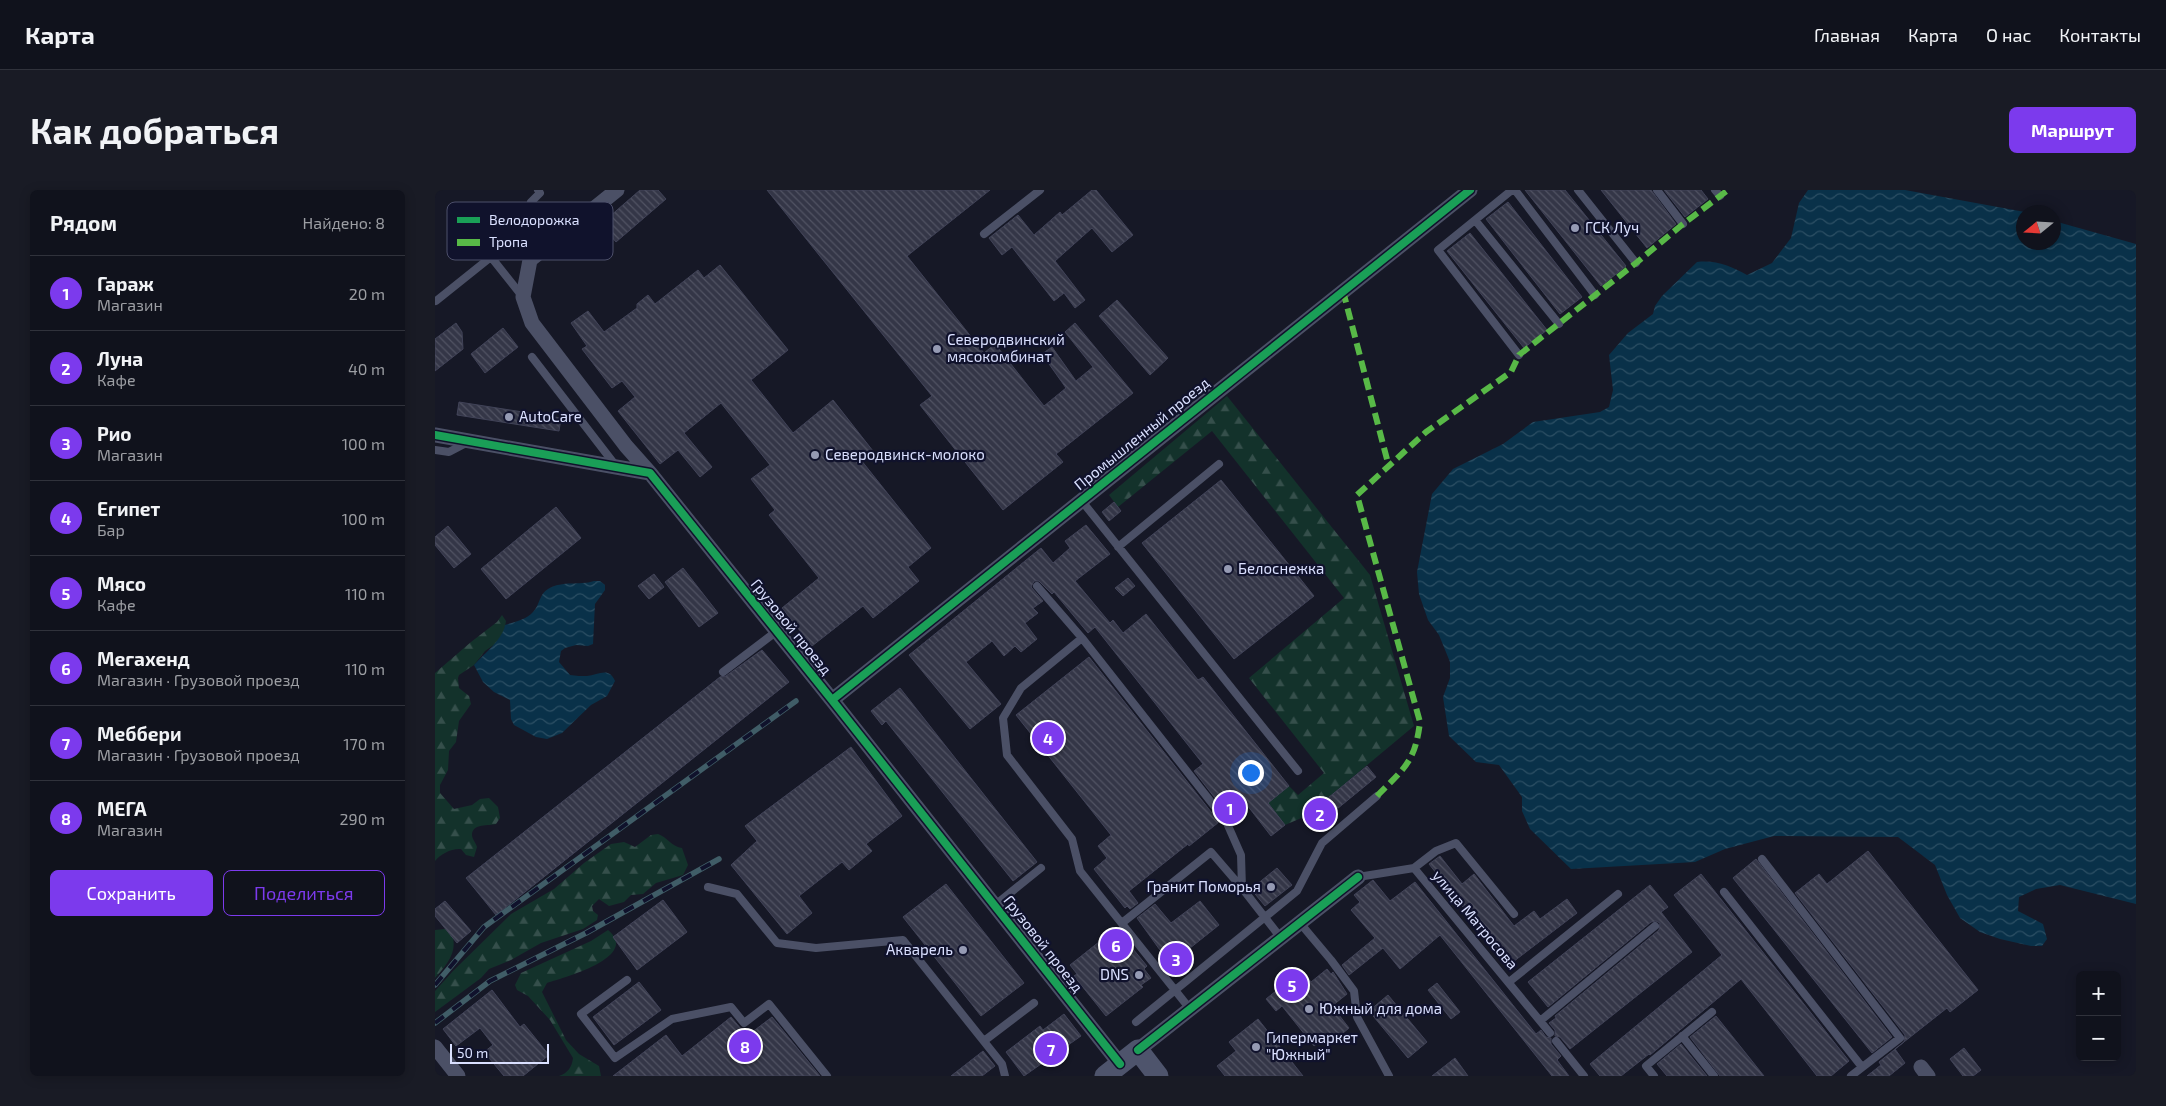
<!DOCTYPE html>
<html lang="ru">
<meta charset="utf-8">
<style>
body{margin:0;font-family:"Exo 2",sans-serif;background:#191b25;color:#f1f3f6}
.controls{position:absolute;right:15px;bottom:15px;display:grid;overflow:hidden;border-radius:8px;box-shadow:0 2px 12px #0003}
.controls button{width:45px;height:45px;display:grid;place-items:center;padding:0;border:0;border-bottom:1px solid #30323b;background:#10121c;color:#f1f3f6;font:25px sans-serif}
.compass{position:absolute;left:1581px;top:15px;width:45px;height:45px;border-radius:50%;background:#10121c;box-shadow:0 2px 12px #0003;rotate:252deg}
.scale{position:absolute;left:15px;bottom:12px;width:99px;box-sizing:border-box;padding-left:5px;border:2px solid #dae0ff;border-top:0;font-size:14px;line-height:18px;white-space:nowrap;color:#dae0ff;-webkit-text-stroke:4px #10122c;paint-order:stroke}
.you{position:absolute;left:815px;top:582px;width:18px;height:18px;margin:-12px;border:4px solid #fff;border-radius:50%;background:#1a73e8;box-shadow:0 0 0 8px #1a73e833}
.badge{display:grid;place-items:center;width:32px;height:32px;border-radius:50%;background:#7c3aed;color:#fff;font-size:16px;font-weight:700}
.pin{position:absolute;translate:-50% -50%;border:2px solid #fff;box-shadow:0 1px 5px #0006}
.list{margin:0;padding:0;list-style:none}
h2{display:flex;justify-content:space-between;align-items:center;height:65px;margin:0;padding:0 20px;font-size:21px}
h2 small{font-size:16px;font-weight:400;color:#9c9ea3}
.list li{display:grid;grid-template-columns:32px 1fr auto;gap:15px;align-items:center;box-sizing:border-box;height:75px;padding:0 20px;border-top:1px solid #30323b}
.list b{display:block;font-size:19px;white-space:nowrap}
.list p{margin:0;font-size:16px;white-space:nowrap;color:#9c9ea3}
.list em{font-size:16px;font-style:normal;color:#9c9ea3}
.actions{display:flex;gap:10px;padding:15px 20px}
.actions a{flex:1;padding:11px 0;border:1px solid #7c3aed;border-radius:8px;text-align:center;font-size:18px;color:#7c3aed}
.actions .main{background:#7c3aed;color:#fff}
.map{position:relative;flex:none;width:1701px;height:886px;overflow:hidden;border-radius:8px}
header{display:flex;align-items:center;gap:30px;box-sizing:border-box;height:70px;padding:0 25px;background:#10121c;border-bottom:1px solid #30323b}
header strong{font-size:24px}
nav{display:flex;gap:28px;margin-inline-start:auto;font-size:18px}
.intro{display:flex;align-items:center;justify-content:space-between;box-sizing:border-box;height:120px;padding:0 30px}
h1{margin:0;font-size:35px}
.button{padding:12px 22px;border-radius:8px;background:#7c3aed;color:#fff;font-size:18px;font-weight:700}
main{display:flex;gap:30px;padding:0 30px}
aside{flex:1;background:#10121c;border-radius:8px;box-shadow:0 2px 12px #0003}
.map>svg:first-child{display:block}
.forest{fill:url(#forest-firs)}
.water{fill:url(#water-waves)}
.building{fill:url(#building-back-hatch);stroke:#414358}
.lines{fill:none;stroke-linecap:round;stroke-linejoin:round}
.lane{stroke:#4b5066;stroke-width:8}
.street{stroke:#4b5066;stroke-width:15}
.secondary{stroke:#4e546c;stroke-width:21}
.rail-casing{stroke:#405d67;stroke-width:5.5}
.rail{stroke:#10122c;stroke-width:4;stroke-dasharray:11;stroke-linecap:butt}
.quiet{stroke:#58b947;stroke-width:6;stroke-dasharray:12 6;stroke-linecap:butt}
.cycleway-casing{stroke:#10122c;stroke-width:11}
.cycleway{stroke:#1a9f57;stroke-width:8}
.poi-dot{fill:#959ab3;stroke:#10122c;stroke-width:2}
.labels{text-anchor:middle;stroke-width:4.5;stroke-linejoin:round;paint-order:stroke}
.poi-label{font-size:15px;fill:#dae0ff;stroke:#10122c;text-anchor:start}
.street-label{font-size:15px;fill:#dae0ff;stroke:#10122c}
.key{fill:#10122c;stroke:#4d506b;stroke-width:1}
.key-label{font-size:14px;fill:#dae0ff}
</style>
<header>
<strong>Карта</strong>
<nav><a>Главная</a><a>Карта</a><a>О нас</a><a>Контакты</a></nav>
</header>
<div class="intro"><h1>Как добраться</h1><a class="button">Маршрут</a></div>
<main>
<aside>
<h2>Рядом<small>Найдено: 8</small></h2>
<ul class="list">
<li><span class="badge">1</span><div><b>Гараж</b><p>Магазин</p></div><em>20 m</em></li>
<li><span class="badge">2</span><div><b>Луна</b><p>Кафе</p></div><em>40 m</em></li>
<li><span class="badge">3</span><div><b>Рио</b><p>Магазин</p></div><em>100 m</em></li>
<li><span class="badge">4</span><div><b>Египет</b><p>Бар</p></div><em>100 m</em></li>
<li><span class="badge">5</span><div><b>Мясо</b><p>Кафе</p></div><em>110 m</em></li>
<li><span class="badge">6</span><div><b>Мегахенд</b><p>Магазин · Грузовой проезд</p></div><em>110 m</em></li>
<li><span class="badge">7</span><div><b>Меббери</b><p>Магазин · Грузовой проезд</p></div><em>170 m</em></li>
<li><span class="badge">8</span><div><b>МЕГА</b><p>Магазин</p></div><em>290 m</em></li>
</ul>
<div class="actions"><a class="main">Сохранить</a><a>Поделиться</a></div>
</aside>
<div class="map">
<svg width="1701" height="886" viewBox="0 0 1701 886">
<defs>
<pattern id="forest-firs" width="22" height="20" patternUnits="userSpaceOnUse" patternTransform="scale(1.25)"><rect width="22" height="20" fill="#13322b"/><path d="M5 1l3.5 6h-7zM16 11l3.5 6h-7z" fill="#354f4b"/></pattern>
<pattern id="water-waves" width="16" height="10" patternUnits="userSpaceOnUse" patternTransform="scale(1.25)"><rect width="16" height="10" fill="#093149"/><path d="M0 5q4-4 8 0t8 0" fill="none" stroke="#2c4f64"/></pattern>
<pattern id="building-back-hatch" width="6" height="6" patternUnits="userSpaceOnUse" patternTransform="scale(1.25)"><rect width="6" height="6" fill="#343647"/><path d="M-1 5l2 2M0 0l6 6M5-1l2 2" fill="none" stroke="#515363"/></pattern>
</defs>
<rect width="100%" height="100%" fill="#161826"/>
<path class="forest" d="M792,206L935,385L979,536L871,626L850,635L833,613L854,596L863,605L889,583L814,488L909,408L777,241L683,317L674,305Z
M67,425L71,431L69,442L60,454L50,461L39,475L24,485L23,488L24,498L34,506L36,514L24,531L21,552L14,561L13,580L5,595V603L19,619L37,615L45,609L54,608L63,617L65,628L61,634C54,636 37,633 37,645C37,649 41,653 42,657L39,667L31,665L26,659C17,658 5,664 0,671V483L36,452L62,432Z
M223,644C232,647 237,657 247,658L253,675L248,685L221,693L208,704L196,705L189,712L174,716L164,709L157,716L158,721L163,725L162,730L148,739L106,753L76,770L54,779L46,788L0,822V801L18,781L76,724L119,699L149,673L176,654L189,652L200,657L216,645Z
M10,739L15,740C25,759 13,774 0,788V740Z
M173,740C206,767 128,788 112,793L107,802L131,850L144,864L164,876L166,886H124C133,883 137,877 138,868L115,830L93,806L82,800L80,795L86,783L156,751Z"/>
<path class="water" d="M1373,0H1470L1590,22L1588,52H1618L1619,31L1701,54V714L1625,695L1601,699L1584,707L1583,721L1608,734L1612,749L1607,756H1596L1565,749L1545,742L1525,728L1512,705L1500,675L1463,647L1339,646L1290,659L1260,672L1136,679L1095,639L1087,621V607L1064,575L1041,572L1014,546L1008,507L1015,488V472L1004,445L993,430L984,404L982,382L997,304L1018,279L1068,254L1098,232L1165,222L1174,217L1178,200L1174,165L1193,143L1218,124L1220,116L1227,106L1262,72C1282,70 1295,76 1312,85L1337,73L1356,48L1364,13Z
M159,391H165L170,395V400L160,414L158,454L153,456L141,455L130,458L126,461L124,472L135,485C141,486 146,486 152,486C163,485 174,476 180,491L172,506L156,515L127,543L112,549L101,547L79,535L76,529L75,510L59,502L48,492L39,475C49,464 68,449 70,435C80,432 92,429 98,422C105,415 104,404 113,399C128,390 144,396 159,391Z"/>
<path class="building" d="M205,0H223L231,9L181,52L166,34Z
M332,0H555L472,66L549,163L560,154L609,216L631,198L607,164L617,157L641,191L658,177L630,142L640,133L698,203L621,264L628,272L568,320L485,215L497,206Z
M657,0H661L698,45L677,62L657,38L620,71L650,110L640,118L629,103L619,111L577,57L567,65L554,48L583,25L599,45L625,22L627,25Z
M1090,0H1130L1191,76L1166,96Z
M1166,0H1216L1241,34L1212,58Z
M1229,0H1266L1273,9L1250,27Z
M1073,12L1147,107L1125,124L1051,29Z
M1035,43L1112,140L1089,158L1012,61Z
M285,75L353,160L316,190L358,243L398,210L438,261L426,270L496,358L473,377L484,391L438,428L428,416L377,456L347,418L384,388L334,325L340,320L316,289L335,275L286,213L249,243L277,277L265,287L243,260L225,274L183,221L200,207L187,191L177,198L147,159L152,156L136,133L153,121L169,142L202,118V114L213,105L220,114L263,80L269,88Z
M682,110L733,168L715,185L664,126Z
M21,133L27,142L28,159L0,181V149Z
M68,138L83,157L50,183L36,164Z
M24,212L126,228L124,241L22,225Z
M786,290L879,406L799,469L707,353Z
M679,312L686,321L674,331L667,322Z
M121,317L146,348L71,409L46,379Z
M651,335L675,364L640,391L675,433L678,430L688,443L711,424L763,490L768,487L854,596L833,613L850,635L836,646L812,615L794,626L759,581L768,574L660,437L653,443L619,402L617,404L604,391H599L596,397L608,411L598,418L603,423L590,433L602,449L586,462L580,456L569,466L557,451L531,472L566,514L535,539L474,465L606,358L618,373L635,358L630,351Z
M13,336L36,364L19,378L0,355V347Z
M248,378L283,423L264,437L230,392Z
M219,384L229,397L214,409L203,396Z
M693,388L700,396L688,406L680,398Z
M327,460L354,492L61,725L31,688L285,487L291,486Z
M654,467L784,632L754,656L753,654L694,701L703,713L695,719L692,716L690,718L659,679L672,668L663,656L676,645L581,525Z
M465,498L602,672L578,691L451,531L447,535L436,521Z
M416,557L467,626L431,654L437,661L414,680L407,672L364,706L377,723L352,744L296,675L322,651L310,636Z
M932,576L941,587L880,637L871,626Z
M1433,661L1543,800L1515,822L1512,818L1460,859L1470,873L1454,886H1432L1446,875L1444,872L1469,852L1470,845L1360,703L1384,684L1392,694Z
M1005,666L1027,694L1039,684L1079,736L1099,721L1105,729L1132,709L1142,723L1074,775L994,674Z
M1321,669L1457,847L1437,863L1298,688Z
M842,678L857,695L830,716L816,699Z
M1266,684L1414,871L1396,886H1382L1306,789L1215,865L1214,864L1186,886H1165L1155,874L1287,765L1239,705Z
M938,690L955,711L980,692L1101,844L1106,840L1111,847L1116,848V854L1126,866L1122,870L1134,886H1117L1005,745L965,779L948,758L914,785L907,775L940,748L916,720L925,712L919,705Z
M511,694L589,793L546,826L468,727Z
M1215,695L1233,717L1226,722L1257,762L1135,859L1125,847L1120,846V840L1114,833L1121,828L1120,826L1224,740L1225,733L1221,731L1216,732L1113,817L1093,792Z
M228,710L252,742L202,780L178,747Z
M10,711L36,741L22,753L0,726V719Z
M765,711L784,735L735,774L702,728L720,714L736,733Z
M679,740L686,749L688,747L712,776L709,779L716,788L706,795L708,797L671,826L639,786L642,784L635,775Z
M892,779L896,784L898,782L912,804L897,816L914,838L896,853L890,847L879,856L847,816L841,821L831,809L867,780L876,792Z
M204,792L226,820L179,855L158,827Z
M1002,793L1025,822L1016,829L993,800Z
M57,800L85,837L89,834L114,865L88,886H69L49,862L58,855L45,838L21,856L8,839Z
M953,805L992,852L973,868L934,821Z
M629,824L646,846L589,886L571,862L605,836L608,840Z
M1281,826L1329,886H1285L1255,847Z
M296,827L312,846L337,827L385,886H178L231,845L247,866Z
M823,829L868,886H790L782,876L801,861L794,852Z
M1246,854L1272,886H1232L1222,874Z
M1529,858L1546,880L1538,886H1528L1515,869Z
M548,861L560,876L547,886H516Z
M1020,868L1033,886H997Z"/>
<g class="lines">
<path class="lane" d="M103,0L105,3L96,12L111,31L118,52
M1077,0L1040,30L1124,134
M1080,0L1160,105
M1143,0L1201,73
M1222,0L1248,34
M1280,0L1285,6
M1040,30L1003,60L1084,165
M549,44L605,0
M1,111L56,67L87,106
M97,167L181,276
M0,260L14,262L33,252
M646,310L863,581
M683,357L784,274
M602,396L647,448L791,631L806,665L807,698L846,748
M647,448L586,498L568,528L572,565L637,649L645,681L755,819
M288,482L342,441
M1327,669L1465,848L1416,886
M979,678L1001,661L1021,653L1079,724
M923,687L979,678L1115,843
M273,697L302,704L342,753L381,758L468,750L567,874L570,886
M1289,702L1427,877
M560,715L606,678
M687,733L776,662L807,698
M865,733L896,770L919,801L922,827L954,886
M192,790L146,824L180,868L237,829L296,817L309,833L334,814L392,886
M1074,792L1183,704
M1105,831L1220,736
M701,832L862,701L887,653L942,606
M1247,846L1279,886
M549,851L599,813
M1121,851L1149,886
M1219,886L1211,876L1277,822"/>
<path class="street" d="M182,0L95,70L88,107L97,133L191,256L215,283
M0,245L215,283L397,510L685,874
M397,510L1035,0
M0,857L23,886
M703,860L923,687
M1486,877L1493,886"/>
<path class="secondary" d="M670,886L703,860L723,886"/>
<g class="rail-casing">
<path id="rail" d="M0,795L49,737L361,511
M0,833L55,791L151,743L284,669"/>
</g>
<use href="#rail" class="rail"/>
<path class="quiet" d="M908,101L954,277
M942,606C969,578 980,573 985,532L922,305L991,242L1076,182L1084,165L1201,73L1248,34L1293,0"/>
<g class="cycleway-casing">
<path id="cycleway" d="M0,245L215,283L397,510L685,874
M397,510L1035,0
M703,860L923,687"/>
</g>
<use href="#cycleway" class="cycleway"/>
</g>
<g class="poi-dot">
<circle cx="1140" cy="38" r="5"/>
<circle cx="502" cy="159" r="5"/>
<circle cx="74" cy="227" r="5"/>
<circle cx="380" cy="265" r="5"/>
<circle cx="793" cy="379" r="5"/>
<circle cx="836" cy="697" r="5"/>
<circle cx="528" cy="760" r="5"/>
<circle cx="704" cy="785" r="5"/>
<circle cx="874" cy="819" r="5"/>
<circle cx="821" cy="857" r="5"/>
</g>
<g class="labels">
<g class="poi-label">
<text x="1150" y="43">ГСК Луч</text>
<text x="512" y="155">Северодвинский<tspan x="512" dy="17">мясокомбинат</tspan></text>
<text x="84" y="232">AutoCare</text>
<text x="390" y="270">Северодвинск-молоко</text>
<text x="803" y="384">Белоснежка</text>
<text x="826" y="702" text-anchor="end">Гранит Поморья</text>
<text x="518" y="765" text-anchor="end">Акварель</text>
<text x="694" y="790" text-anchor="end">DNS</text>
<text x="884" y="824">Южный для дома</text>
<text x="831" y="853">Гипермаркет<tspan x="831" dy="17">"Южный"</tspan></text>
</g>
<g class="street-label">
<text transform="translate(707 244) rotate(-39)" y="5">Промышленный проезд</text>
<text transform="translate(356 437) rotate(51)" y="5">Грузовой проезд</text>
<text transform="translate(1040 730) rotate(50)" y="5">улица Матросова</text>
<text transform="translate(608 754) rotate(52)" y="5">Грузовой проезд</text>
</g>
</g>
<rect x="12" y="12" width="166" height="58" rx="8" class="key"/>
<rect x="22" y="27" width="23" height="6" fill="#1a9f57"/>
<rect x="22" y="49" width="23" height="7" fill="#58b947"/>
<g class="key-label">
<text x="54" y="35">Велодорожка</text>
<text x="54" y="57">Тропа</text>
</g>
</svg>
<div class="controls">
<button>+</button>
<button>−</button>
</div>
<svg class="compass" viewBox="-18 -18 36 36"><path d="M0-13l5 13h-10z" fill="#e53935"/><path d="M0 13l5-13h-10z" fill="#9c9ea3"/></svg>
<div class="scale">50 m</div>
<div class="you"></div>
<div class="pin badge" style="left:795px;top:618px">1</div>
<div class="pin badge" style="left:885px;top:624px">2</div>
<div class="pin badge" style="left:741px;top:769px">3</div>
<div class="pin badge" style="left:613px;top:548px">4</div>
<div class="pin badge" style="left:857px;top:795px">5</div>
<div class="pin badge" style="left:681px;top:755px">6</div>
<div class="pin badge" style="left:616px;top:859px">7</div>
<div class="pin badge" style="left:310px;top:856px">8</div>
</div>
</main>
